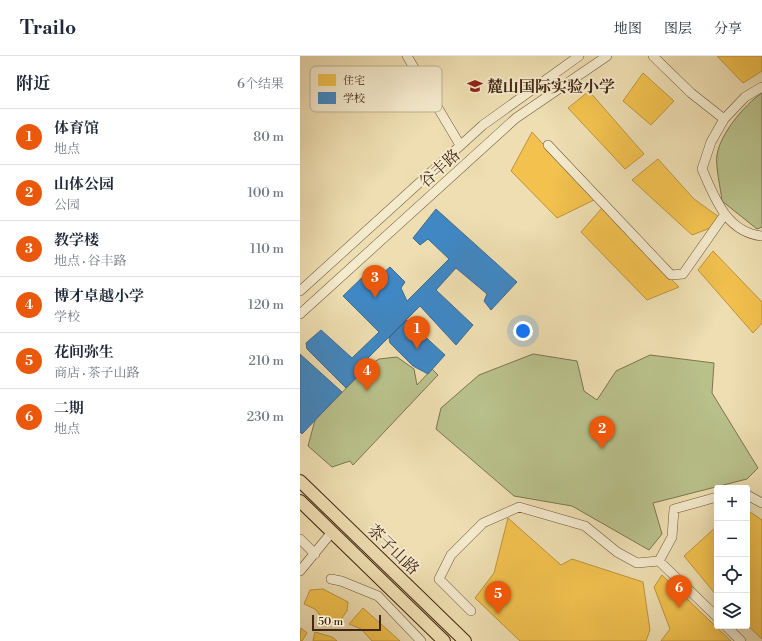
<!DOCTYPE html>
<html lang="zh">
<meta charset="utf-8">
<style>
body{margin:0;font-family:"Libre Bodoni","Noto Serif SC",serif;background:#f6f6f7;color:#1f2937}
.controls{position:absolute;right:12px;bottom:12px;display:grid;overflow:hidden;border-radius:4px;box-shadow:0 4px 16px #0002}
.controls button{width:36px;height:36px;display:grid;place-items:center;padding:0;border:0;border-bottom:1px solid #e0e1e3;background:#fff;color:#1f2937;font:20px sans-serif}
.scale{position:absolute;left:12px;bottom:10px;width:69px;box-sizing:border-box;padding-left:4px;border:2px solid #432715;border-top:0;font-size:11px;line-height:14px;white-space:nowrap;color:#432715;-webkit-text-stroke:3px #f4eacc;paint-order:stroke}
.you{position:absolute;left:223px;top:275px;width:14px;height:14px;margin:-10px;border:3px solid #fff;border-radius:50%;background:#1a73e8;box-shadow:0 0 0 6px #1a73e833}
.badge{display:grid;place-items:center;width:26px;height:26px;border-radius:50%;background:#ea580c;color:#fff;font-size:13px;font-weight:700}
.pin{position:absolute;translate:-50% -33px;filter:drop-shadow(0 1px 2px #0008)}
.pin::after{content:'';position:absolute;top:21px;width:14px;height:12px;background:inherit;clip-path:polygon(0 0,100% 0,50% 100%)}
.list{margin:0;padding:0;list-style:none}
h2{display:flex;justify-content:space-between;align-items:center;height:52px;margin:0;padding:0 16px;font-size:17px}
h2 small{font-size:13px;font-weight:400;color:#747a83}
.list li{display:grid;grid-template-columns:26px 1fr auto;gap:12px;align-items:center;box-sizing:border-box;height:56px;padding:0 16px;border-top:1px solid #e0e1e3}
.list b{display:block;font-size:15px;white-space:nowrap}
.list p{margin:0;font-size:13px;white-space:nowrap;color:#747a83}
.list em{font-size:13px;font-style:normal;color:#747a83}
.icon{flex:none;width:22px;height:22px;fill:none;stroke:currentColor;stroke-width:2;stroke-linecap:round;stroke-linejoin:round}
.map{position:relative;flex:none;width:462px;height:585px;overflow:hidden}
header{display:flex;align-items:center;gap:24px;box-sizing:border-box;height:56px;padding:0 20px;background:#fff;border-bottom:1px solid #e0e1e3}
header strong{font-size:19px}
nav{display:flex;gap:22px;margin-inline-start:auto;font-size:14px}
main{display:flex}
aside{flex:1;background:#fff}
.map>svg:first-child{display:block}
.green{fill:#b9c18b;stroke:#7e7450}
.homes{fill:#f2c14e;stroke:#be933d}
.schools{fill:#3f88c5;stroke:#406b90}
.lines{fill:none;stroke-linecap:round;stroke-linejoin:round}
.minor-casing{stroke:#6e553c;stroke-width:10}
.major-casing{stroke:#432715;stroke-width:14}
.minor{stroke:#f4eacc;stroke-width:9}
.major{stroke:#eedeb1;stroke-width:12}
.labels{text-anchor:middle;stroke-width:4;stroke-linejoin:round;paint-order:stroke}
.poi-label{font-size:16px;font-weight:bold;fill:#432715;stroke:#f4eacc;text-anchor:start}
.street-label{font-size:16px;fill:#432715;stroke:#f4eacc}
.key{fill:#f4eacc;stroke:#bfb095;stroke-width:1}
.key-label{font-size:11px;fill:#432715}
</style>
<header>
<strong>Trailo</strong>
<nav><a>地图</a><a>图层</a><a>分享</a></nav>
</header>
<main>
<aside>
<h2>附近<small>6个结果</small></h2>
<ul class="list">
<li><span class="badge">1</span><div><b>体育馆</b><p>地点</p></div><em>80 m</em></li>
<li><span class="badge">2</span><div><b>山体公园</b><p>公园</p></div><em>100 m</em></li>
<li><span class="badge">3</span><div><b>教学楼</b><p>地点 · 谷丰路</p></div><em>110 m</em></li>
<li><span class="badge">4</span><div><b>博才卓越小学</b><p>学校</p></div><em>120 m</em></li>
<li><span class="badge">5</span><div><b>花间弥生</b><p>商店 · 茶子山路</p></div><em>210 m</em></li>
<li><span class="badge">6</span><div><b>二期</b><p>地点</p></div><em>230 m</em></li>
</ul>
</aside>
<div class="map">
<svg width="462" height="585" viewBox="0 0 462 585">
<rect width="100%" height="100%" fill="#eedeb1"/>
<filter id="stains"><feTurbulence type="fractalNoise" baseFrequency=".005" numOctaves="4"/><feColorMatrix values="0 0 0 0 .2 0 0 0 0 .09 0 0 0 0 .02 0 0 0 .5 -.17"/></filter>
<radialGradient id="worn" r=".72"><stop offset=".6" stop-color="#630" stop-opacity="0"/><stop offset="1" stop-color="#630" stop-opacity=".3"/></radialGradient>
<path class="green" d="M462,37V171L457,173L422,145C421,134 415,109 417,99C420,78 445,48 462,37Z
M233,298L277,305L284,335L297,344L316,315L350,299L414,307L412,337L458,412L447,423L353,447L362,478L349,494L272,450L214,440L136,373L141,352L179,319Z
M97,301L114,313L117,329L132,313L138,319L53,409L50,405L32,411L8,390L15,364L69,309L79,303Z"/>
<path class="homes" d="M417,0H462V15L443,27Z
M343,17L374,45L351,69L323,45Z
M289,35L344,98L325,113L268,52Z
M232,76L294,144L257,162L211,115Z
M358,103L394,143L426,166L392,179L332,124Z
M302,152L379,231L347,244L281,176Z
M413,195L462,246V267L453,277L398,214Z
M447,454L462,464V583L447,569Z
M208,462L261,509L272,503L343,526L350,574L346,585H220L175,542L194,517Z
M417,470V540L384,500Z
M362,519L431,585H361L370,573L354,531Z
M23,533L48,546L47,555L39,566H32L28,561L24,564L15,553L4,548L10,534Z
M63,552L100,585H72L61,573L49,568Z
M1,572L7,577L2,585H0Z
M15,576L32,581L37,585H13Z"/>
<path class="schools" d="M136,153L217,226L191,254L184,245L187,238L156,212L136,234L173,269L156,289L120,250L65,305L69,309L46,332L7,293L6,287L21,274L52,302L79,276L43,240L73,211L83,217L90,211L105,226L101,232L107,245L149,203L128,183L120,189L113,182Z
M107,264L145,299L128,318L113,310L90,287L89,282Z
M0,298L42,336L2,378L0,376Z"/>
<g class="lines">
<g class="minor-casing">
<path id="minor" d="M107,0L160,89
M353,0L391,37L424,63L445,41L462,31
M424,63L411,86L402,113C415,142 426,176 462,180
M248,89L371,219L383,218L425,158
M0,235L183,69L279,0
M0,258L216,62L307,0
M447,439L462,447
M0,483L15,498
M359,505L417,561
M0,515L32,476
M31,523L41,525L78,540L121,585
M171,555L139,523L151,499L183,467L219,451L285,470L317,496L337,507L359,505L372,481L374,453L417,441
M426,570L441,585"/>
</g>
<g class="major-casing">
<path id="major" d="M0,425L165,585
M0,445L144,585"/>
</g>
<use href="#minor" class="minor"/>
<use href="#major" class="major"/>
</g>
<defs>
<g id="school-bare" transform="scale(1.2)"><path d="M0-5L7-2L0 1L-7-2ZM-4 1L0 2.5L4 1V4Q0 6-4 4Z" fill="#8f2418" stroke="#f4eacc" stroke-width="2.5" paint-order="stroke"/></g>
</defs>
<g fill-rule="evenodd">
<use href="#school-bare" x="175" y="30"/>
</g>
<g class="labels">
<g class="poi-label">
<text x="187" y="36">麓山国际实验小学</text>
</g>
<g class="street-label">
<text transform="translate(139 112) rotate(-42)" y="6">谷丰路</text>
<text transform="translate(94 493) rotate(44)" y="6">茶子山路</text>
</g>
</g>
<rect x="10" y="10" width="132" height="46" rx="6" class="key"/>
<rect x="18" y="18" width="18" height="12" fill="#f2c14e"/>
<rect x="18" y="36" width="18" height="12" fill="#3f88c5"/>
<g class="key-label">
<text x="43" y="28">住宅</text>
<text x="43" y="46">学校</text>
</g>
<rect width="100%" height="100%" filter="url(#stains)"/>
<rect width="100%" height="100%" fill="url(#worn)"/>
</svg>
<div class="controls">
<button>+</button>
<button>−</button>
<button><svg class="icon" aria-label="locate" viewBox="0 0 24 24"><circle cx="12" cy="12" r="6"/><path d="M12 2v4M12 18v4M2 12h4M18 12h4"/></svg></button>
<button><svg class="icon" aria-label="layers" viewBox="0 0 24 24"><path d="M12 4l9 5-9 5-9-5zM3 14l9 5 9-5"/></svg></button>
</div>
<div class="scale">50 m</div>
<div class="you"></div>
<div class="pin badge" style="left:117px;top:293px">1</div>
<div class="pin badge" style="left:302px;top:393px">2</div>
<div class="pin badge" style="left:75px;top:242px">3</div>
<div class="pin badge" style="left:67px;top:335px">4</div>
<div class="pin badge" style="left:198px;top:558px">5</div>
<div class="pin badge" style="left:379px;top:552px">6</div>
</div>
</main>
